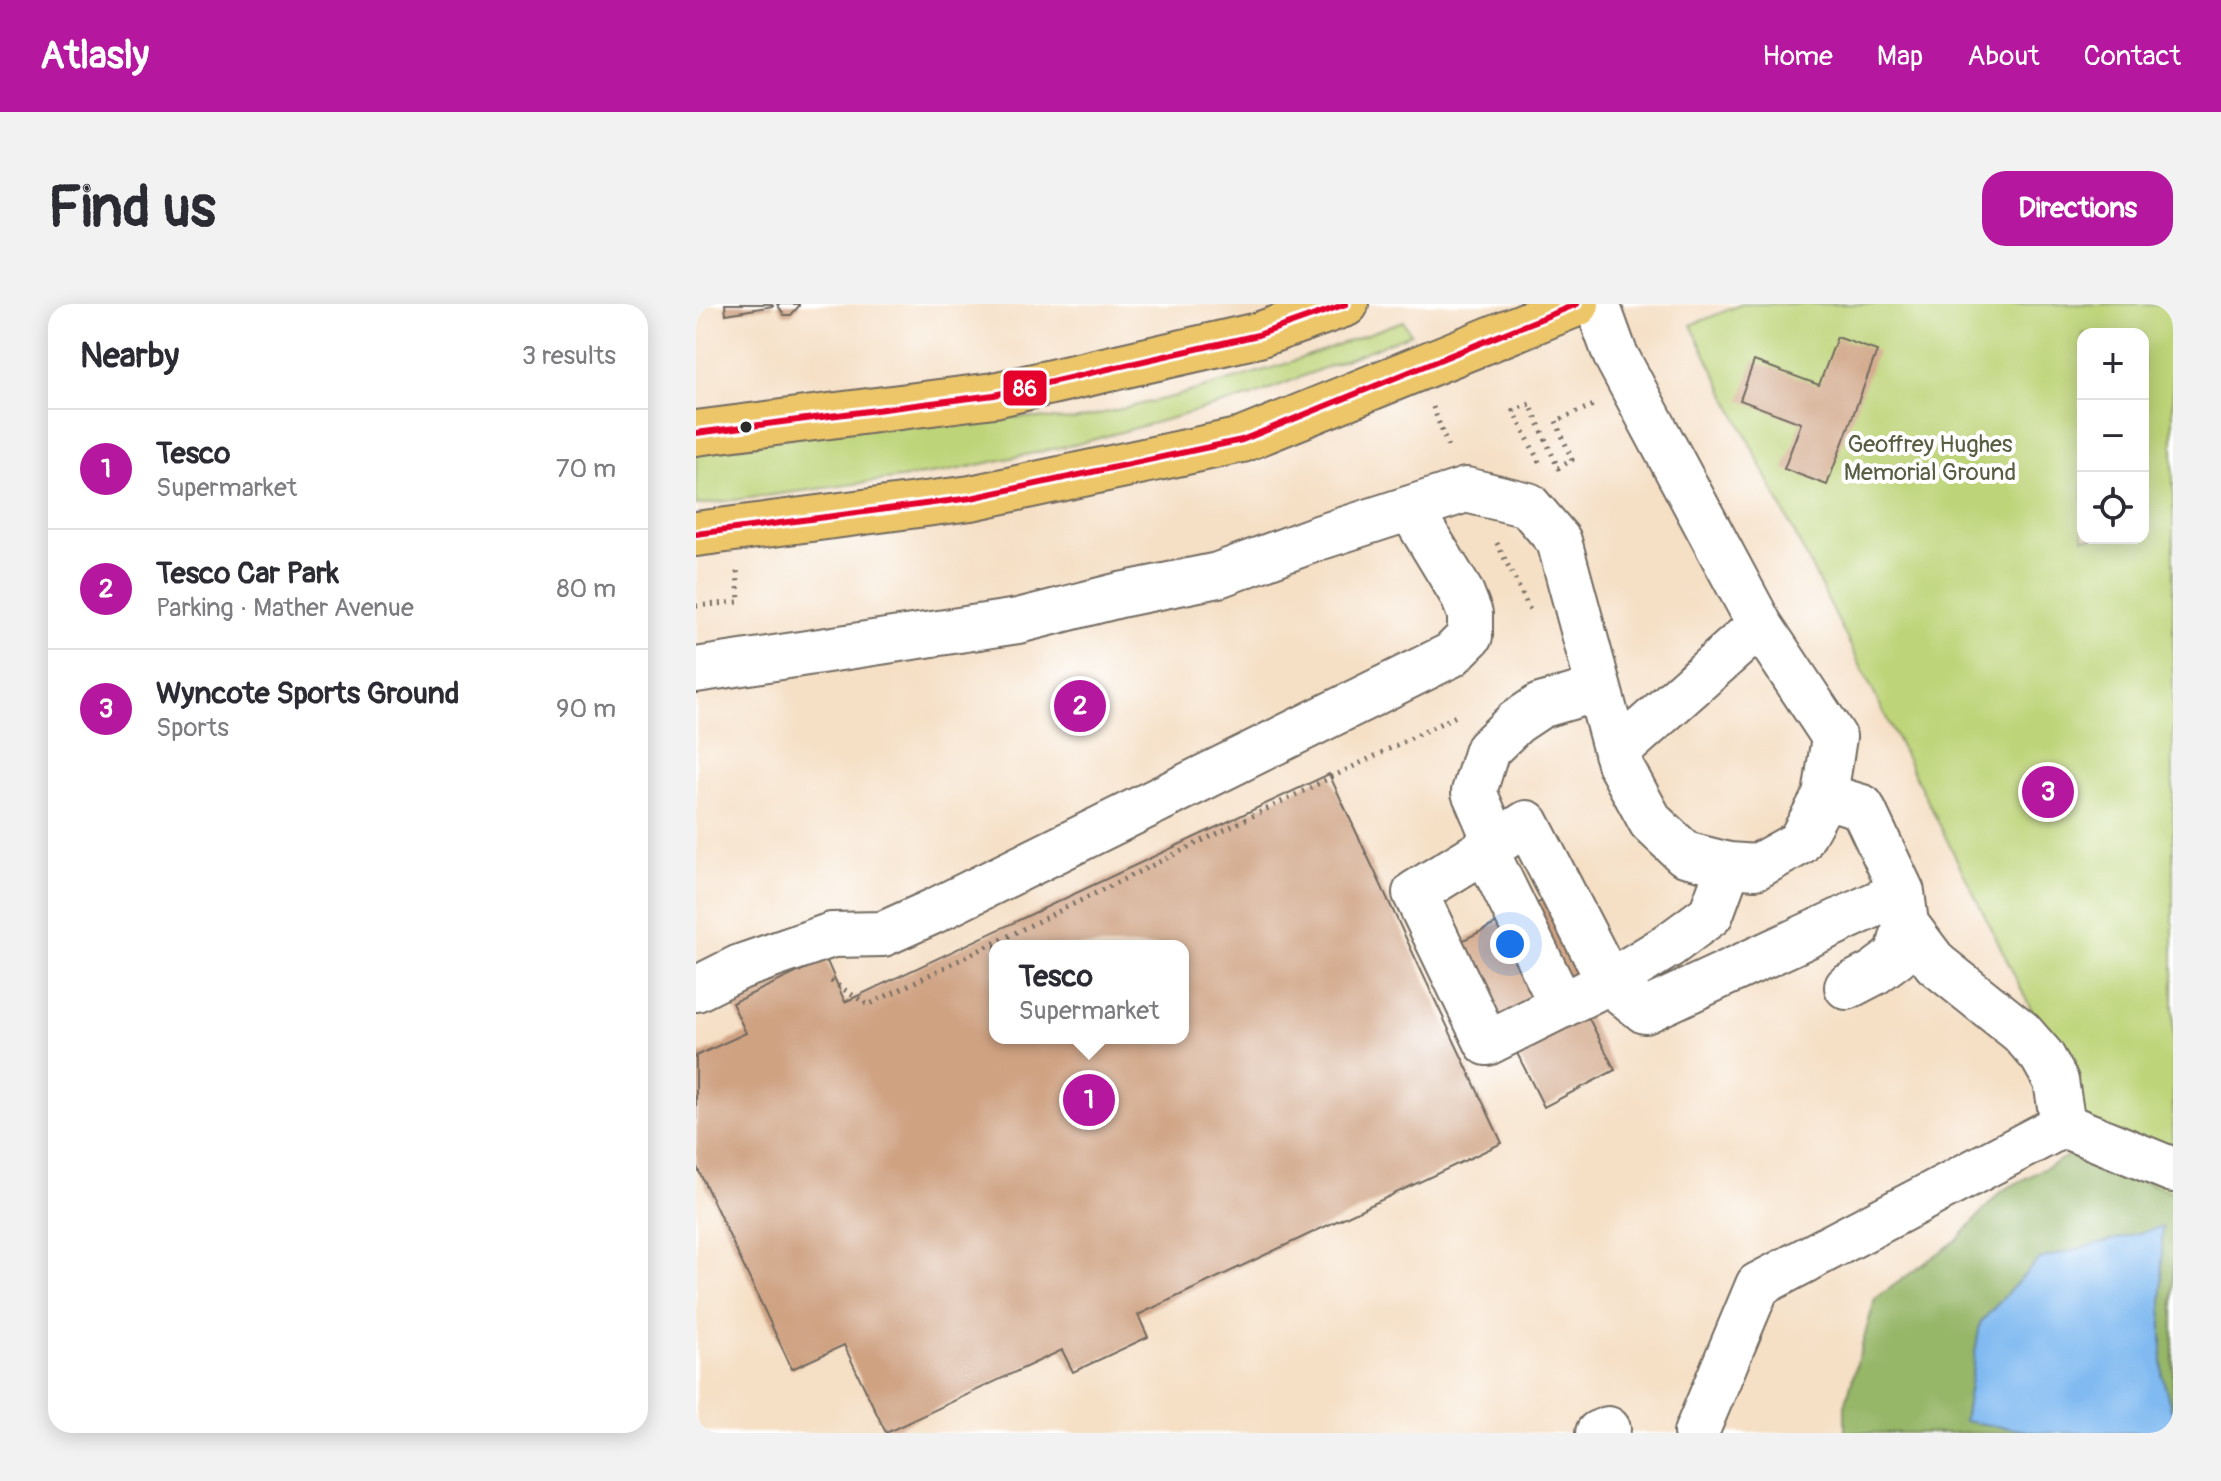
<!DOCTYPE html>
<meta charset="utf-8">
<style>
body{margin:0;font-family:Pangolin,sans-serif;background:#f2f2f3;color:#2b2b33}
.controls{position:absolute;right:24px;top:24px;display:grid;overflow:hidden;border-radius:16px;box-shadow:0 4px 20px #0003}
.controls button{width:72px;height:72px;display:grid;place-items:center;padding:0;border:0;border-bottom:2px solid #e1e1e2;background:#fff;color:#2b2b33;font:40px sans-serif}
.you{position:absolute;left:814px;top:640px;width:28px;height:28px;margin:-20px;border:6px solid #fff;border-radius:50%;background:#1a73e8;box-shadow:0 0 0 12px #1a73e833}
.badge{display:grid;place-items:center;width:52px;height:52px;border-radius:50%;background:#b5179e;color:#fff;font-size:26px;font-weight:700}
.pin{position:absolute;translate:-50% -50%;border:4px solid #fff;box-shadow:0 2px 8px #0006}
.popup{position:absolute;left:293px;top:636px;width:200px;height:104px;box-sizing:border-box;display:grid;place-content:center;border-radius:16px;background:#fff;filter:drop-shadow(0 2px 6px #0005);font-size:26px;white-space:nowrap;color:#7c7c81}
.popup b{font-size:30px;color:#2b2b33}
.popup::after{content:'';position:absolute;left:50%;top:100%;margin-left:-16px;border:16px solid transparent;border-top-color:#fff}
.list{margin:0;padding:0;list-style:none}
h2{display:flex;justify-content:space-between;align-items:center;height:104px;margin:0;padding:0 32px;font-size:34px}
h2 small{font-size:26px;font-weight:400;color:#7c7c81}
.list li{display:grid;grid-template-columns:52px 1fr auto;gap:24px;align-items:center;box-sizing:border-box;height:120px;padding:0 32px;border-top:2px solid #e1e1e2}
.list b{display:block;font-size:30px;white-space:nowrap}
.list p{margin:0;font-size:26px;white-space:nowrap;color:#7c7c81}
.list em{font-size:26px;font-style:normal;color:#7c7c81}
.icon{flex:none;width:44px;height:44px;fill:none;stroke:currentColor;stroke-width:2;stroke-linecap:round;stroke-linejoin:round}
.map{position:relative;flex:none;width:1477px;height:1129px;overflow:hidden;border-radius:24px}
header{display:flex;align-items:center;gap:48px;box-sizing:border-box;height:112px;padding:0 40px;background:#b5179e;color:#fff}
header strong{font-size:38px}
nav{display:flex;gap:44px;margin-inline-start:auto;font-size:28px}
.intro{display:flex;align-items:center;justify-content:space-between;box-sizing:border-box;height:192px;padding:0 48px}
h1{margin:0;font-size:56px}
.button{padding:20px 36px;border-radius:24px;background:#b5179e;color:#fff;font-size:28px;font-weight:700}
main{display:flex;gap:48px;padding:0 48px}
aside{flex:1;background:#fff;border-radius:24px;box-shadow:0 4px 20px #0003}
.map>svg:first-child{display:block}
.green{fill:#bdd478;stroke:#748052;stroke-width:2;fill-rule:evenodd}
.forest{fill:#96b668;stroke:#60704a;stroke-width:2}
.water{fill:#80baf1;stroke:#56728e;stroke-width:2}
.building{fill:#cfa282;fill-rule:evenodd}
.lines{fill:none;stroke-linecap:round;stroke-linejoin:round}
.minor-casing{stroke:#726a61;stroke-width:48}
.major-casing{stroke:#726a61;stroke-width:48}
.path{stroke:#726a61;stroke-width:5;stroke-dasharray:2 6;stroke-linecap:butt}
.minor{stroke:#fff;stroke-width:44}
.major{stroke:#ecc669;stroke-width:44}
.bus-1-casing{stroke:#fff;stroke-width:12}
.bus-1{stroke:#e4002b;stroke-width:6}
.bus-dot{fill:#2b2b2b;stroke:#fff;stroke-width:3}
.labels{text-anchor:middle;stroke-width:8;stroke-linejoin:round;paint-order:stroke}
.park-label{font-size:24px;fill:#575e42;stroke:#fff}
.line-badge{stroke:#fff;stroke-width:3}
.badge-label{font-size:22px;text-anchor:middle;font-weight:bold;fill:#fff}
</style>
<header>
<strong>Atlasly</strong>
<nav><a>Home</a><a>Map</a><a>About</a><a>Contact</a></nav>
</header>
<div class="intro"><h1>Find us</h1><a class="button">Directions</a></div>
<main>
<aside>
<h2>Nearby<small>3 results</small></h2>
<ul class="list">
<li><span class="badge">1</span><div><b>Tesco</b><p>Supermarket</p></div><em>70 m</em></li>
<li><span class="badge">2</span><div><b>Tesco Car Park</b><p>Parking · Mather Avenue</p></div><em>80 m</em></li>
<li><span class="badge">3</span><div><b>Wyncote Sports Ground</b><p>Sports</p></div><em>90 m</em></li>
</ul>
</aside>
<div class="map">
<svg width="1477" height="1129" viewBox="0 0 1477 1129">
<rect width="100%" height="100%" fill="#fff"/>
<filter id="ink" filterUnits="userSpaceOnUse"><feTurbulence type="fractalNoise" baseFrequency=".0125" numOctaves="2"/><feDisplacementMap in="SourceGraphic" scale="16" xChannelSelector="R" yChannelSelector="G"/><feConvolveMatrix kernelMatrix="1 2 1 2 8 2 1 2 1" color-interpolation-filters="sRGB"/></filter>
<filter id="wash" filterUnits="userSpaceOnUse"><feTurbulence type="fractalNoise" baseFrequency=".006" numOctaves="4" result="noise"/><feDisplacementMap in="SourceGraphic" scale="32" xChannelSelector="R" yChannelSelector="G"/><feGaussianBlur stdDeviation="1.8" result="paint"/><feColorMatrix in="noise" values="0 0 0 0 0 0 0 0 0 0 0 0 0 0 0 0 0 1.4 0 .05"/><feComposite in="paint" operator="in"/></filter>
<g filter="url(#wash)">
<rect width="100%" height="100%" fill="#f5dfc5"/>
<path class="green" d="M1046,0H1477V889L1377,849L1354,743L995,21ZM1387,30H1447V234H1387Z
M707,17L715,30L556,92L385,139L249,168L0,201V145L272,111L378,116L480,92L586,61Z"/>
<path class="forest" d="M1377,849L1477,889V1129H1149V1102L1179,995L1262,935L1304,888Z"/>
<path class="water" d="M1466,923V1071L1477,1111V1129H1344L1268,1117L1284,1019L1343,955Z"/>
<g id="blocks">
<path class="building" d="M29,0H76L77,2L30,10Z
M81,0H103V2L95,11H88Z
M1141,33L1181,47L1131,181L1088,165L1105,119L1044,96L1058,57L1123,81Z
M633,470L806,839L442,1011L452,1033L377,1068L366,1046L190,1129L148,1041L96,1065L0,861V752L50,729L36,699L130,655L149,698ZM299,642H487V734H299Z
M874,583L914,672L879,687L919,766L848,803L803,713L735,652Z"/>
</g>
</g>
<g filter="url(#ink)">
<use href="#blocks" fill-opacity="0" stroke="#726a61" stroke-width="2"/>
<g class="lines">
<g class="minor-casing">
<path id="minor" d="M0,366L322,317L424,291L522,271L622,234L770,186L832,201L863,237L923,459L955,518L989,550L1033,561L1060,563L1103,539L1129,492L1138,433L1064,321L919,50L901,0
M902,385L844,402L820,418L791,446L778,488L800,539L719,589L791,739L913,678L972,642L1015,610L1033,561
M920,449L1064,321
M1129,492L1166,503L1206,588L1210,620L1201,652L1178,669L1151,683
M800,539L831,519L913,678L949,707L1206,588
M790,547L866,702
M1210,620L1240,660L1325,728L1346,752L1360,777L1367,821
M0,685L44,663L136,631L187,630L236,608L755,351L774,332V310L766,290L714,204
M902,1129L912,1125
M1000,1129L1062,981L1367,821L1477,866"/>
</g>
<g class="major-casing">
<path id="major" d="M0,129L298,91L562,31L650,0
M0,230L275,194L546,136L881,0"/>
</g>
<path class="path" d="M737,103L753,146
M843,158L818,107L834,100L862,164L876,156L860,117L900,100
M801,239L834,306
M0,302L43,298L41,266
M135,677L172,701L762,411"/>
<use href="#minor" class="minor"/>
<use href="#major" class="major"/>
<g class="bus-1-casing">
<path id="bus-1" d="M0,129L298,91L562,31L650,0
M0,230L275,194L546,136L881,0"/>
</g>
<use href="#bus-1" class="bus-1"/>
</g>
</g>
<circle class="bus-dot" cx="50" cy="123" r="7"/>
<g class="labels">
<g class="park-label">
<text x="1234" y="148">Geoffrey Hughes<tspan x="1234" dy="28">Memorial Ground</tspan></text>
</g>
</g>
<rect class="line-badge" x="306" y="65" width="46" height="38" rx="8" fill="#e4002b"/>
<g class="badge-label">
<text x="329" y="92">86</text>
</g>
</svg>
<div class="controls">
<button>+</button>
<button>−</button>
<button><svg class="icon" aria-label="locate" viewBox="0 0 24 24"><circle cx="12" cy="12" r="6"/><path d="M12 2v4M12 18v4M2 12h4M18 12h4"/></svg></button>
</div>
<div class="you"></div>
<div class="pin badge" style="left:393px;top:796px">1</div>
<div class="popup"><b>Tesco</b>Supermarket</div>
<div class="pin badge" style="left:384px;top:402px">2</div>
<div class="pin badge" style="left:1352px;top:488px">3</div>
</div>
</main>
